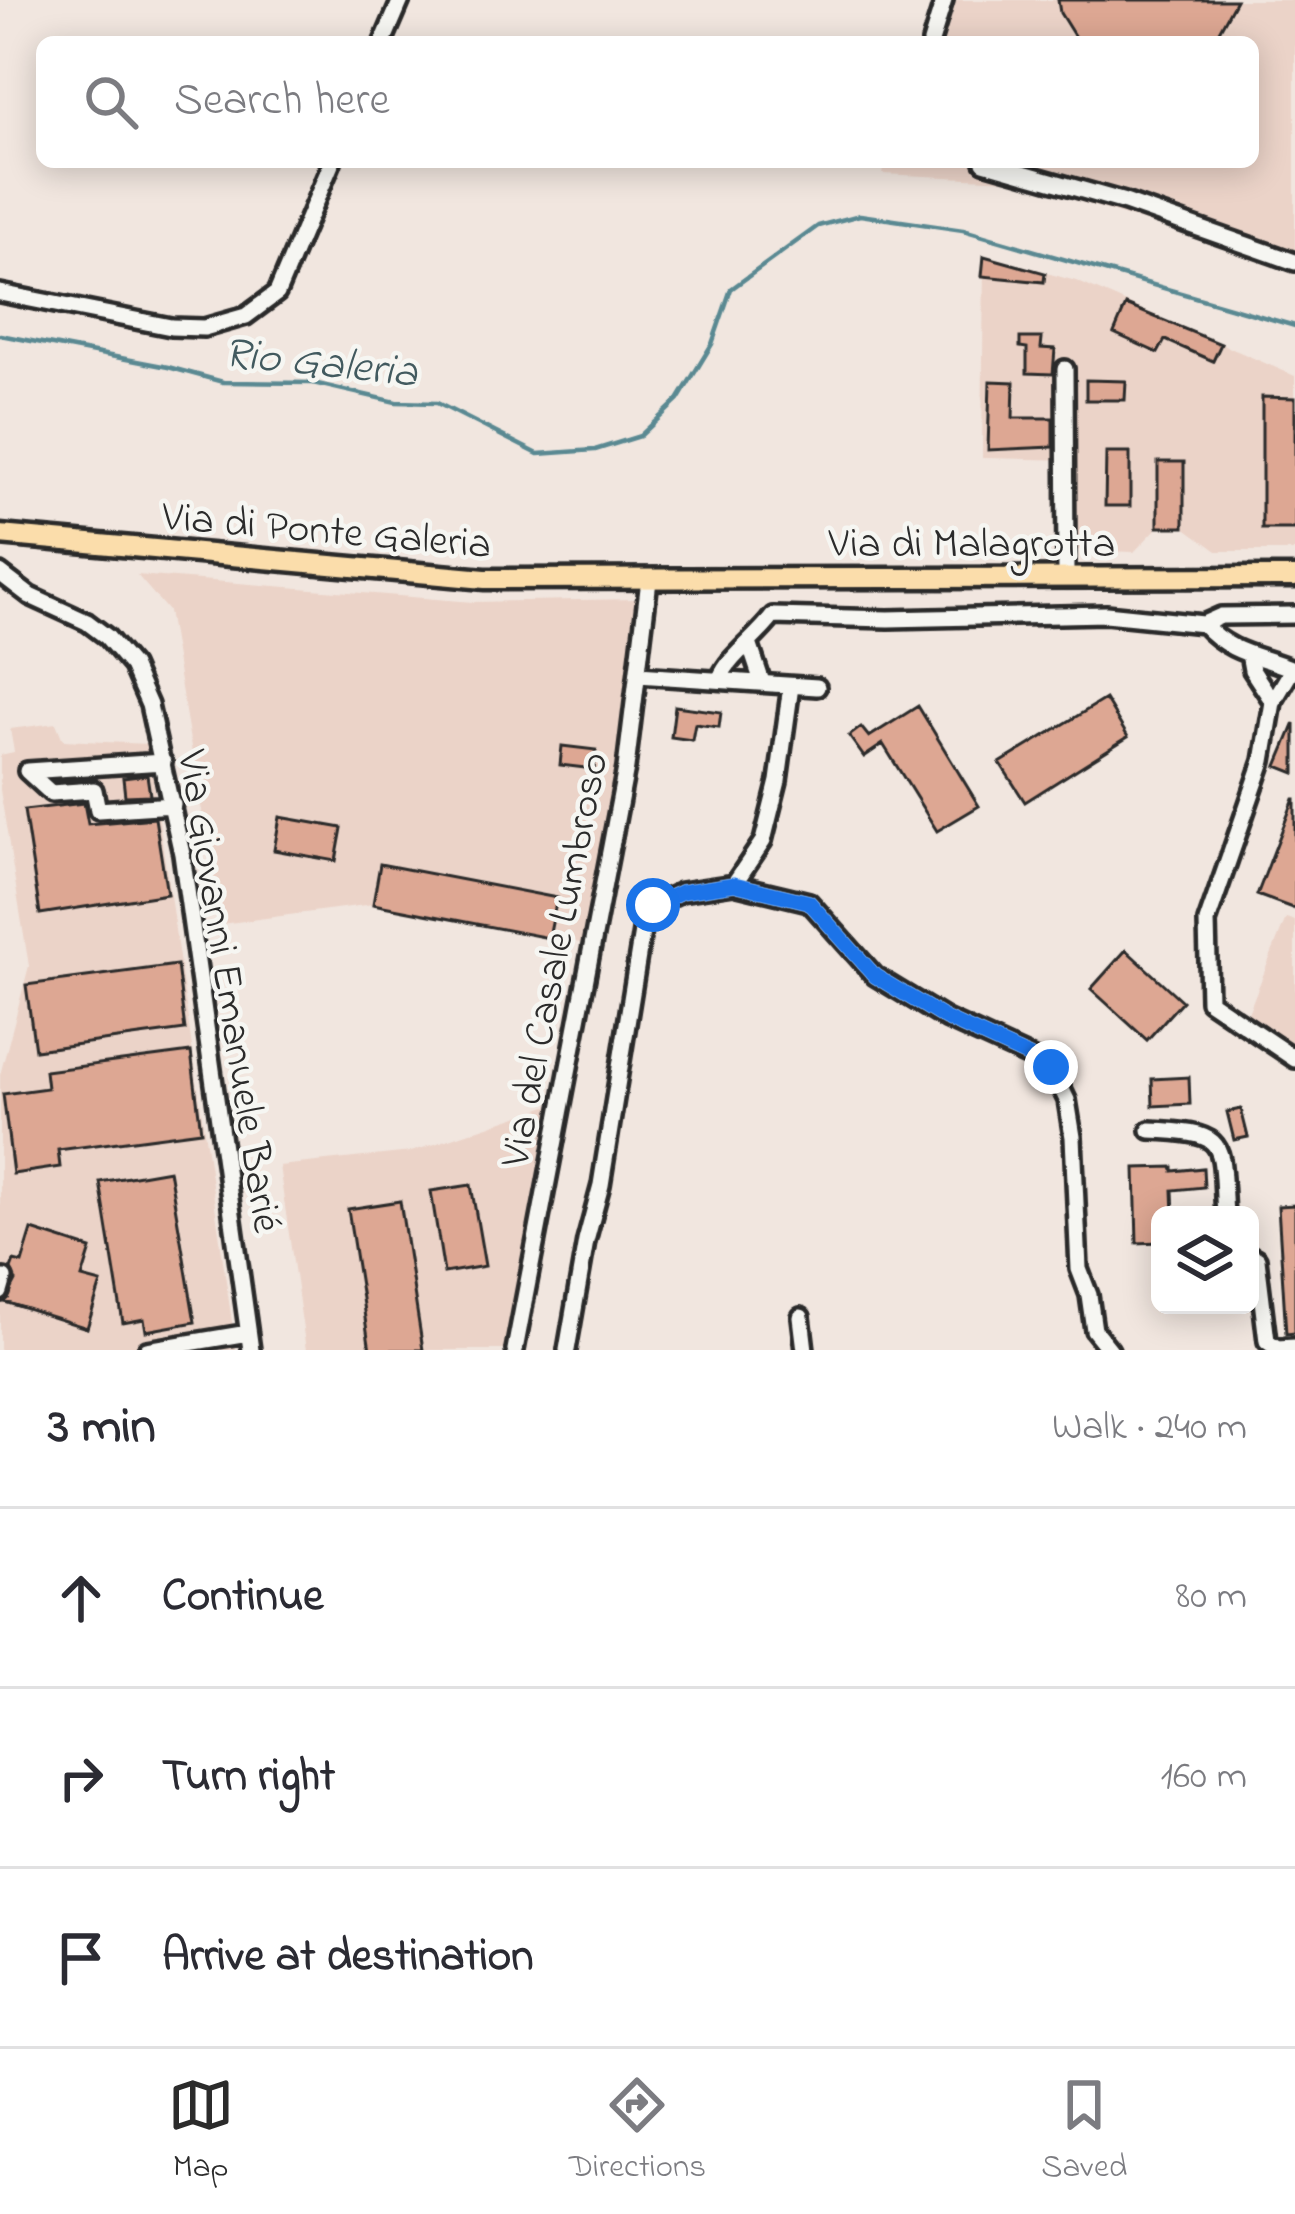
<!DOCTYPE html>
<meta charset="utf-8">
<style>
body{margin:0;font-family:"Indie Flower",sans-serif;background:#f2f2f3;color:#2b2b33}
.controls{position:absolute;right:36px;bottom:36px;display:grid;overflow:hidden;border-radius:18px;box-shadow:0 6px 30px #0003}
.controls button{width:108px;height:108px;display:grid;place-items:center;padding:0;border:0;border-bottom:3px solid #e1e1e2;background:#fff;color:#2b2b33;font:60px sans-serif}
.stop{position:absolute;width:36px;height:36px;margin:-27px;border:9px solid #1a73e8;border-radius:50%;background:#fff}
.stop.end{background:#1a73e8;border-color:#fff;box-shadow:0 3px 12px #0008}
.list{margin:0;padding:0;list-style:none}
h2{display:flex;justify-content:space-between;align-items:center;height:156px;margin:0;padding:0 48px;font-size:51px}
h2 small{font-size:39px;font-weight:400;color:#7c7c81}
.list li{display:grid;grid-template-columns:78px 1fr auto;gap:36px;align-items:center;box-sizing:border-box;height:180px;padding:0 48px;border-top:3px solid #e1e1e2}
.list b{display:block;font-size:45px;white-space:nowrap}
.list em{font-size:39px;font-style:normal;color:#7c7c81}
.icon{flex:none;width:66px;height:66px;fill:none;stroke:currentColor;stroke-width:2;stroke-linecap:round;stroke-linejoin:round}
.map{position:relative;flex:none;width:1295px;height:1350px;overflow:hidden}
.search{position:absolute;background:#fff;box-shadow:0 6px 30px #0003;left:36px;right:36px;top:36px;height:132px;display:flex;align-items:center;gap:30px;box-sizing:border-box;padding:0 42px;border-radius:18px;color:#7c7c81;font-size:45px}
.sheet{height:696px;background:#fff}
nav{display:flex;justify-content:space-around;align-items:center;box-sizing:border-box;height:168px;border-top:3px solid #e1e1e2;background:#fff;font-size:33px;color:#7c7c81}
nav a{display:grid;justify-items:center;gap:6px}
nav .on{color:#2b2b2b}
.map>svg:first-child{display:block}
.built{fill:#ebd3c8}
.lines{fill:none;stroke-linecap:round;stroke-linejoin:round}
.stream{stroke:#5a8992;stroke-width:4.5}
.building{fill:#dda793;stroke:#2b2b2b;stroke-width:3}
.minor-casing{stroke:#2b2b2b;stroke-width:24}
.major-casing{stroke:#2b2b2b;stroke-width:27}
.minor{stroke:#f6f6f2;stroke-width:15}
.major{stroke:#fbddab;stroke-width:18}
.route{stroke:#1a73e8;stroke-width:15}
.labels{text-anchor:middle;stroke-width:9;stroke-linejoin:round;paint-order:stroke}
.street-label{font-size:42px;fill:#2b2b2b;stroke:#f6f6f2}
.water-label{font-size:45px;font-style:italic;fill:#425a5f;stroke:#f6f6f2}
</style>
<div class="map">
<svg width="1295" height="1350" viewBox="0 0 1295 1350">
<rect width="100%" height="100%" fill="#f1e6df"/>
<filter id="ink" filterUnits="userSpaceOnUse"><feTurbulence type="fractalNoise" baseFrequency=".00833" numOctaves="2"/><feDisplacementMap in="SourceGraphic" scale="24" xChannelSelector="R" yChannelSelector="G"/><feConvolveMatrix kernelMatrix="1 2 1 2 8 2 1 2 1" color-interpolation-filters="sRGB"/></filter>
<g filter="url(#ink)">
<path class="built" d="M935,0H1295V268L1010,180L882,174L885,162H1253V42H922Z
M984,256L1076,281L1295,376V551H1217L1184,527H1158L1134,552L1077,550L1076,460L982,458Z
M137,575L473,602L636,599L639,612L611,801L586,944L373,904L221,924L168,611Z
M56,723L63,740L148,744L236,1350H0V1075L29,966L0,790V755L14,752L10,729Z
M1286,918L1295,921V1050L1246,1018Z
M550,1105L507,1350H306L279,1166L411,1152Z"/>
<g class="lines">
<path class="stream" d="M0,335L168,367L223,382L313,383L396,402L437,403L538,454L595,450L640,436L678,400L712,344L731,289L818,226L860,215L963,230L1295,326"/>
</g>
<path class="building" d="M1058,0H1236L1213,42H1078L1060,13Z
M984,256L1045,273L1044,282L982,276Z
M1126,305L1221,344L1213,361L1165,340L1158,353L1114,333Z
M1020,338H1042L1041,348L1055,349L1053,374L1027,373V348L1020,347Z
M1086,380L1126,381L1125,400H1086Z
M990,381L1014,382L1013,418H1053V447L988,450Z
M1262,397L1295,398V529H1262Z
M1106,453H1130V506H1105Z
M1158,462H1184V527H1158Z
M1105,699L1128,737L1025,802L1000,763Z
M675,706L721,712L719,727L695,724L692,740L671,737Z
M918,706L979,806L937,831L883,744L864,757L849,736L861,727L869,737Z
M1295,723V773L1277,766Z
M562,746L596,750L594,769L560,765Z
M147,775L150,795L125,796L123,778Z
M1294,799H1295V909L1257,895Z
M84,803L88,824L155,818L167,894L40,914L24,810Z
M280,817L342,828L336,861L274,850Z
M380,864L557,898L549,938L373,904Z
M1126,950L1182,1001L1147,1040L1091,989Z
M177,965L185,1030L35,1050L26,985Z
M191,1052L201,1131L58,1150L60,1167L13,1174L3,1094L47,1088L45,1071Z
M1189,1077L1190,1104L1153,1106L1152,1079Z
M1241,1109L1248,1137L1234,1140L1227,1112Z
M1173,1167V1171L1203,1168L1204,1187L1173,1190L1174,1215H1160V1242L1137,1243L1135,1168Z
M169,1170L195,1322L146,1331L144,1319L123,1323L100,1182Z
M471,1185L485,1266L444,1273L431,1191Z
M400,1201L423,1350H370L348,1209Z
M1295,1205V1333L1286,1334L1278,1206Z
M32,1230L91,1249L82,1278L101,1283L87,1328L5,1302L16,1281L11,1269L14,1261L22,1263Z"/>
<g class="lines">
<g class="minor-casing">
<path id="minor" d="M383,42L401,0
M931,42L944,0
M984,162L1125,202L1295,262
M0,293L171,327L204,328L246,316L277,293L332,162
M1065,369L1066,577
M0,573L30,596L87,622L107,637L132,666L149,705L182,854L251,1350
M1203,624C1231,655 1260,655 1295,670
M750,646L762,682
M1250,659L1252,670L1273,702
M1292,670L1273,702L1263,761L1207,922L1209,1001L1295,1059
M638,675L817,687
M720,678C730,655 756,639 773,616L888,619L1106,614L1203,624L1221,616L1295,615
M163,762L27,771L51,793L94,790L98,810L173,805
M734,884L763,841L778,781L791,686
M1150,1130C1231,1133 1220,1142 1225,1215
M1250,1255L1257,1259L1267,1341L1277,1348L1295,1347
M0,1292L4,1278
M801,1317L805,1350
M147,1350L248,1333
M515,1350L626,768L649,580
M567,1350L586,1241L601,1185L643,925L653,905L681,892L734,884L809,902L875,976L946,1019L1051,1067L1067,1100L1073,1137L1079,1269L1089,1295L1094,1330L1110,1350"/>
</g>
<g class="major-casing">
<path id="major" d="M0,535L485,579L1295,577"/>
</g>
<use href="#minor" class="minor"/>
<use href="#major" class="major"/>
</g>
</g>
<g class="lines" filter="url(#ink)">
<path class="route" d="M653,905L681,892L734,884L809,902L875,976L946,1019L1051,1067"/>
</g>
<g class="labels">
<g class="street-label">
<text transform="translate(327 528) rotate(5)" y="15">Via di Ponte Galeria</text>
<text x="972" y="556">Via di Malagrotta</text>
<text transform="translate(552 959) rotate(-79)" y="15">Via del Casale Lumbroso</text>
<text transform="translate(232 991) rotate(81)" y="15">Via Giovanni Emanuele Barié</text>
</g>
<g class="water-label">
<text transform="translate(321 360) rotate(6)" y="16">Rio Galeria</text>
</g>
</g>
</svg>
<div class="controls">
<button><svg class="icon" aria-label="layers" viewBox="0 0 24 24"><path d="M12 4l9 5-9 5-9-5zM3 14l9 5 9-5"/></svg></button>
</div>
<div class="stop" style="left:653px;top:905px"></div>
<div class="stop end" style="left:1051px;top:1067px"></div>
<div class="search"><svg class="icon" aria-label="search" viewBox="0 0 24 24"><circle cx="10" cy="10" r="6"/><path d="M15 15l6 6"/></svg>Search here</div>
</div>
<section class="sheet">
<h2>3 min<small>Walk · 240 m</small></h2>
<ul class="list">
<li><svg class="icon" aria-label="ahead" viewBox="0 0 24 24"><path d="M12 20V5M6 11l6-6 6 6"/></svg><div><b>Continue</b></div><em>80 m</em></li>
<li><svg class="icon" aria-label="right" viewBox="0 0 24 24"><path d="M7 20v-9h11M14 6l5 5-5 5"/></svg><div><b>Turn right</b></div><em>160 m</em></li>
<li><svg class="icon" aria-label="arrive" viewBox="0 0 24 24"><path d="M6 21V4h12l-3 4 3 4H6"/></svg><div><b>Arrive at destination</b></div></li>
</ul>
</section>
<nav>
<a class="on"><svg class="icon" aria-label="map" viewBox="0 0 24 24"><path d="M3 6l6-2 6 2 6-2v14l-6 2-6-2-6 2zM9 4v14M15 6v14"/></svg>Map</a>
<a><svg class="icon" aria-label="directions" viewBox="0 0 24 24"><path d="M12 3l9 9-9 9-9-9zM9 14v-3h6M13 9l2 2-2 2"/></svg>Directions</a>
<a><svg class="icon" aria-label="saved" viewBox="0 0 24 24"><path d="M7 4h10v16l-5-4-5 4z"/></svg>Saved</a>
</nav>
